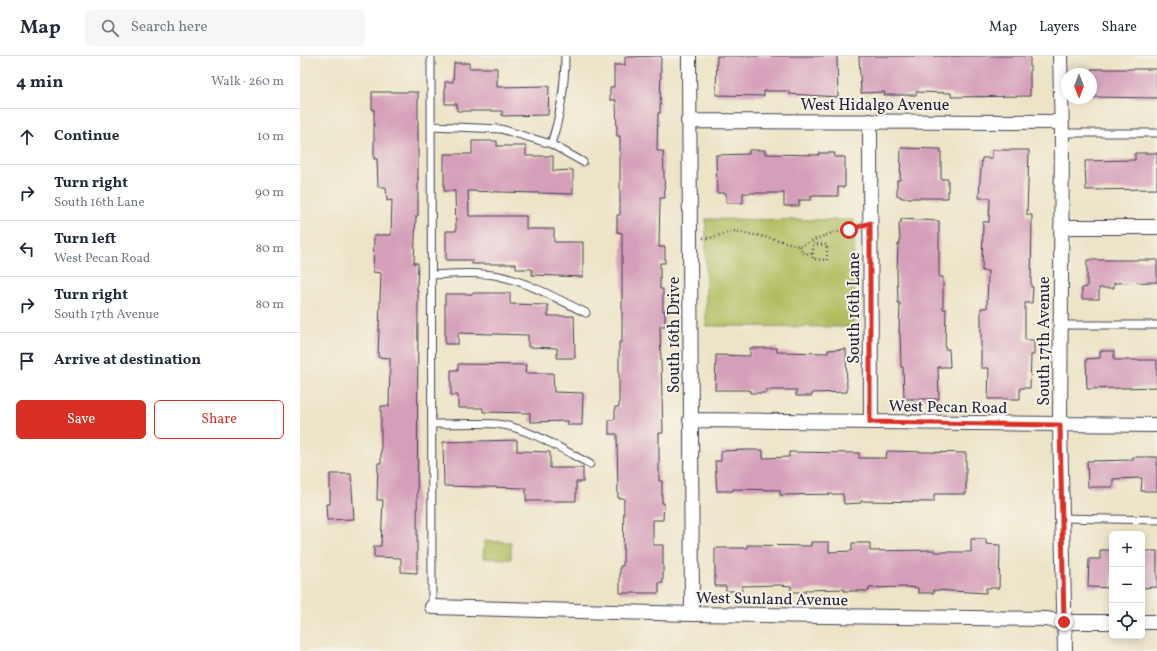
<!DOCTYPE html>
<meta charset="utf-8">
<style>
body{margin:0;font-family:Vollkorn,serif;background:#f6f6f7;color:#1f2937}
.controls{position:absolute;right:12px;bottom:12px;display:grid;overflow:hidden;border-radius:6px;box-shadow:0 2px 10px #0003}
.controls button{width:36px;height:36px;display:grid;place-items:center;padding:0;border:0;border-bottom:1px solid #e0e1e3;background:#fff;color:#1f2937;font:20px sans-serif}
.compass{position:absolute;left:761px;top:12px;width:36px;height:36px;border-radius:50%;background:#fff;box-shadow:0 2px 10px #0003;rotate:180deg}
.stop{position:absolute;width:12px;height:12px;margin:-9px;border:3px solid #d93025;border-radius:50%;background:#fff}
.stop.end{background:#d93025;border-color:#fff;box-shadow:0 1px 4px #0008}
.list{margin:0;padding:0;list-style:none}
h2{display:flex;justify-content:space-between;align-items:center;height:52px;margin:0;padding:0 16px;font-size:17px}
h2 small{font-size:13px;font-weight:400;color:#747a83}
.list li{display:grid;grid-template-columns:26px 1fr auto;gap:12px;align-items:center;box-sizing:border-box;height:56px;padding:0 16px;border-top:1px solid #e0e1e3}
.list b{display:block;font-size:15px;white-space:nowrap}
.list p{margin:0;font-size:13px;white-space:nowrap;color:#747a83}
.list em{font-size:13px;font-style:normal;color:#747a83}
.actions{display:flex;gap:8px;padding:12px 16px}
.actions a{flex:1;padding:9px 0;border:1px solid #d93025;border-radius:6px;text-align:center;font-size:14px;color:#d93025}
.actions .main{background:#d93025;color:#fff}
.icon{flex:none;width:22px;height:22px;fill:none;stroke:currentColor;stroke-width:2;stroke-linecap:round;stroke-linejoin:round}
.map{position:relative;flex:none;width:857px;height:595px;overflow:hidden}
header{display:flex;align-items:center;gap:24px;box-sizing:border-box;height:56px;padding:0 20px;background:#fff;border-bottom:1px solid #e0e1e3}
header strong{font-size:19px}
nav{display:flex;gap:22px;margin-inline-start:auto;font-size:14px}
.search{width:280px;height:36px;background:#f6f6f7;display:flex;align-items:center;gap:10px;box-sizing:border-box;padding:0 14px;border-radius:6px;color:#747a83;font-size:15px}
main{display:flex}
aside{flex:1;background:#fff}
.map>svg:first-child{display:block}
.green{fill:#afbb5c;stroke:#686e4c}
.building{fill:#d59fb9}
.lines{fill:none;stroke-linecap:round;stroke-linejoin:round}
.service-casing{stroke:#403f50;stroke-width:9}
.minor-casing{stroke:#403f50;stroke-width:16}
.path{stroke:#403f50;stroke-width:2.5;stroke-dasharray:1 3;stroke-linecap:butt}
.service{stroke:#fff;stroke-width:7}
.minor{stroke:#fff;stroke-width:14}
.route{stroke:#d93025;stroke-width:5}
.labels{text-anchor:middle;stroke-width:4;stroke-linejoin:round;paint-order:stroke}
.street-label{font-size:16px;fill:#22223b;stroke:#f7f3e8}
</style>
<header>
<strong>Map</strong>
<div class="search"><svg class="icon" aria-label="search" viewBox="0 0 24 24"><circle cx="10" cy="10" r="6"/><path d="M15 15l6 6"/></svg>Search here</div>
<nav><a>Map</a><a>Layers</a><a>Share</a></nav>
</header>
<main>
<aside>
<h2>4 min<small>Walk · 260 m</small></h2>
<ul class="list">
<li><svg class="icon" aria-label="ahead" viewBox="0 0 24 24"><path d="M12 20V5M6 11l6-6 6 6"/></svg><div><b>Continue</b></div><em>10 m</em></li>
<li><svg class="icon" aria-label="right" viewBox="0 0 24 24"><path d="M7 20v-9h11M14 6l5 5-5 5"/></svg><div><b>Turn right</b><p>South 16th Lane</p></div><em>90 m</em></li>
<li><svg class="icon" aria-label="left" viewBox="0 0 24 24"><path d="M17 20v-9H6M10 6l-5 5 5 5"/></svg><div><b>Turn left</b><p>West Pecan Road</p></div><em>80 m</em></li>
<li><svg class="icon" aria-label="right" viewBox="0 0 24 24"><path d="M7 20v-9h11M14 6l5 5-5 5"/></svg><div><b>Turn right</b><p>South 17th Avenue</p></div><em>80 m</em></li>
<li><svg class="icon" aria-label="arrive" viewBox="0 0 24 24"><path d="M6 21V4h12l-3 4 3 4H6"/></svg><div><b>Arrive at destination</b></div></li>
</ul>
<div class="actions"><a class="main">Save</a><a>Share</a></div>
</aside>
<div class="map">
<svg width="857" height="595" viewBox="0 0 857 595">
<rect width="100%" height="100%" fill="#f7f3e8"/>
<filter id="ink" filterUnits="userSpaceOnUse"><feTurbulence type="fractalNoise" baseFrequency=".025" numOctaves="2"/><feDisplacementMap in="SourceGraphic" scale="8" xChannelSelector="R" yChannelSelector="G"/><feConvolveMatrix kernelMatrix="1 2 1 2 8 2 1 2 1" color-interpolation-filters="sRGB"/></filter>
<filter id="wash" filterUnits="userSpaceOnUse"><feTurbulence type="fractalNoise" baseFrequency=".012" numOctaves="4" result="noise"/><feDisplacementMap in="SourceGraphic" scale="16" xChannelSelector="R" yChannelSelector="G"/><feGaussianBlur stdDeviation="0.9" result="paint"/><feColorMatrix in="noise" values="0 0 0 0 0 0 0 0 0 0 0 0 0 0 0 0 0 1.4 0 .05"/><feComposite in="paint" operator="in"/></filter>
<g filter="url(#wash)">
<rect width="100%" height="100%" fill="#ede4c7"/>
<path class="green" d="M406,163L554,164V271L406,270Z
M184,485L211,486V503L183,502Z"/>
<g id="blocks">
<path class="building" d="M361,0L360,57H358L357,95H363L365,142H360L359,191H365V207H360V233H363V255H365V270H360L363,377H359V425H362V447H364L363,464H353V489H363V527H359V537H320V510H323L324,442H318L317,378H309V364L315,363V351H319V286H322V177L317,176V159H320V80H317L316,44H310V31H314V9H325V1Z
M417,0H537L538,41L489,38V35H464V40L416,39Z
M559,0H730V40L651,41V37L616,36V39H584L585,36L561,37Z
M154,7H169V12H197V31L249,30L248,59L202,60V55H157V48H145V26H153Z
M791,13H857V42L791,41Z
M72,36H118V160H116L114,207H118L117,235H118L117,517L101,516V502L74,501V490H81L83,444H77L78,407H81V350H89L90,309V302L78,301L81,217L73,216L74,179H91L92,144L87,145L86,131H78L77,103H74V53H72Z
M172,85H197V90H226V100H253V115L273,114V138L168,135L169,160H226V173H254V186H283V221L232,219V213H216V208H172V204H146V175H156L155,135H144V98H172Z
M601,92L641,93V123H648V142H601V140H597V124H600Z
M449,94H465V98L519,99V97H535L534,101H545V131H538V140H511V144H499V150H484V137H443V147H426V137H417L416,99L449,98Z
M692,94H729L727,159H732L731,231H733L732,247H725V284H734V299H731L730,332H720V343H688L689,312H681V252H687L688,215H682L683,166H689L690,142H679L680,124L682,102H692Z
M835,97H857V133L786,134L785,105L835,104Z
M601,163L639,165V221H643V253H646L645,293H649L650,311H638L639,343H604L603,311H601L600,277H599L600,247H598L597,215L598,188H600L599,167H601Z
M787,204H857V226L814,227V232H799V243H782V232L787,231Z
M172,237H210V248L248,249V260H274L275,302H257V292L228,291V279L158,277V288H145V238H172Z
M450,292H477V296L528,297V294L546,293L547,336L512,337V340H496V334H466V337H450V334H415L416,299L450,300Z
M800,295H814V304H857V331L787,333L786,303L800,302Z
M158,308L226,309L225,317H253L254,336L283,337L282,369H268V365L230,366V357L183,356V352H158V339H151V314H158Z
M217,384V395L250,396V412H283V426H276V445H226V432L144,430L143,386Z
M447,394H463V402L489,401V396L559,397V402H586L587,395L666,397V438H634V446L561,445V447L544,448L543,438L480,439V434L433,433V435H417L415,405H421V395Z
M833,401H857V435H841L842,422L813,423V431H788L787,405L833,404Z
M30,418H51L54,463L27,464L26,448H30Z
M671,483H686V488L700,489L699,532H686V537L634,534V537H618V532L607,531L569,532V535H544V533L506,534V536H491V530L479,529L442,530V535H426V530H415V492H447V489L511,490V486H529V496L552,495V487H570V495L634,494V496H671Z
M800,494H812V532L788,531L789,503H800Z
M842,495H857V531L842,532Z"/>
</g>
</g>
<g filter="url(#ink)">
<use href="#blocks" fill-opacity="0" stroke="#403f50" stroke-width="1"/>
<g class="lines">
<g class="service-casing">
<path id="service" d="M131,0L132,551
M131,70L201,73L251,88L283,106
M762,77H857
M251,88C261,58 265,32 265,0
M132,219C154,218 177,216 199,220C230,227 258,243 286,257
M761,269H857
M132,368C153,368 175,367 197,368C227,371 263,394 290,408
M762,462L857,464"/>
</g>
<g class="minor-casing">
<path id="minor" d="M389,0L392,558
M760,0L762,77L760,369L765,595
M388,65L761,66
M570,65L571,366
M761,171H857
M390,364L857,369
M132,551L392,558L746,563L764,566H812
M842,566H857"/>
</g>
<path class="path" d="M403,182H410L433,175L471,182L499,190L529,178L556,172
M513,188L527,189V204L513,203Z
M499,190L503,197L513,198"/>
<use href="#service" class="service"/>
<use href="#minor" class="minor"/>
</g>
</g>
<g class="lines" filter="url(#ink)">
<path class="route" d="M549,174L570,167V366L760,369L764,566"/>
</g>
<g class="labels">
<g class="street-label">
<text x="575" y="54">West Hidalgo Avenue</text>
<text transform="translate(553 252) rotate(-90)" y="6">South 16th Lane</text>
<text transform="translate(373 279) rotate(-90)" y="6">South 16th Drive</text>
<text transform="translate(743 285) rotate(-90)" y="6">South 17th Avenue</text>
<text transform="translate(648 350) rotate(1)" y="6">West Pecan Road</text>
<text transform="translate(472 542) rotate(1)" y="6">West Sunland Avenue</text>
</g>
</g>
</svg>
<div class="controls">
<button>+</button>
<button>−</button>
<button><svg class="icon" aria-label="locate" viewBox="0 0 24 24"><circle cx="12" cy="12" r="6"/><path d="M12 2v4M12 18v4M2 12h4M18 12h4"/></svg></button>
</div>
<svg class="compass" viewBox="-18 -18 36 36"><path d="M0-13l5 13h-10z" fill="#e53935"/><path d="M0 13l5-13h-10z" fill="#747a83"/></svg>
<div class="stop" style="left:549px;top:174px"></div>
<div class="stop end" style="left:764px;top:566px"></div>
</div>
</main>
